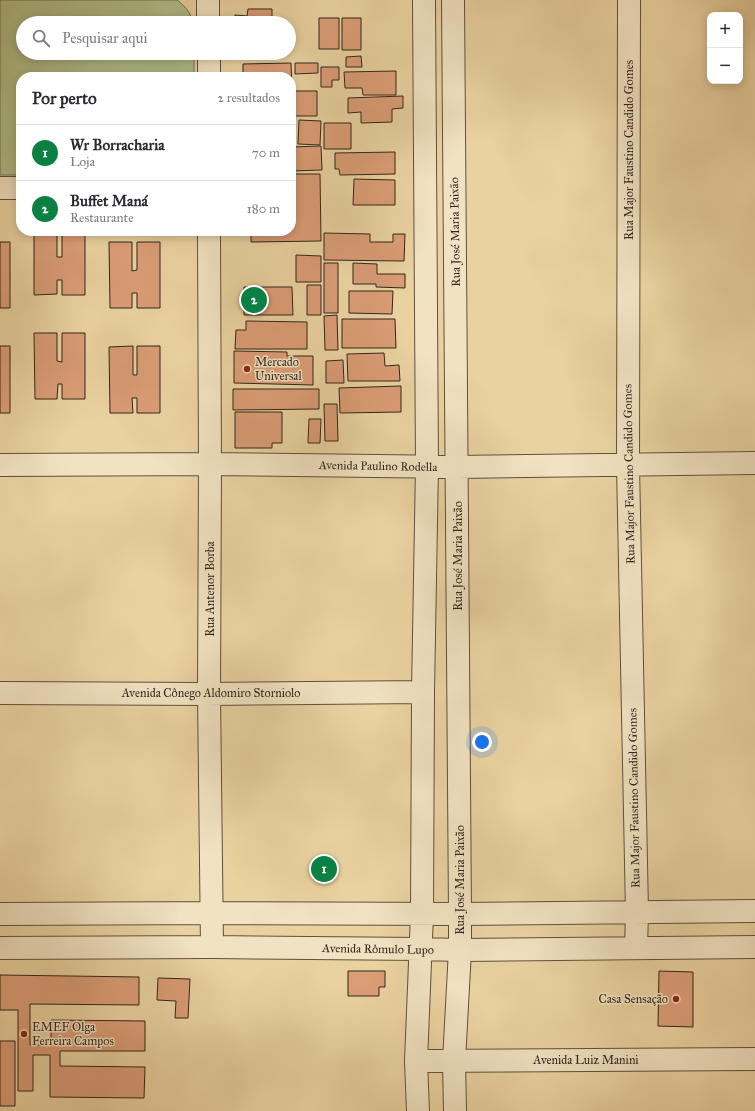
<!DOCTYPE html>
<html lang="pt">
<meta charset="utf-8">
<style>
body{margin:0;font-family:"IM FELL Great Primer",serif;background:#f2f2f3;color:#2b2b33}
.controls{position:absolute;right:12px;top:12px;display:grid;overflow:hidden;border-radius:8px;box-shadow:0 2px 10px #0003}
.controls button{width:36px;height:36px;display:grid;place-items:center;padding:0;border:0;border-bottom:1px solid #e1e1e2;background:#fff;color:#2b2b33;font:20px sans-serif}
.you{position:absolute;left:482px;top:742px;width:14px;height:14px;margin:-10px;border:3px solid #fff;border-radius:50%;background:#1a73e8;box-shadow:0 0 0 6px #1a73e833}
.badge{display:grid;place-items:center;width:26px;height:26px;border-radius:50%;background:#0b8043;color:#fff;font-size:13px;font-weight:700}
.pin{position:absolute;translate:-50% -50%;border:2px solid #fff;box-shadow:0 1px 4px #0006}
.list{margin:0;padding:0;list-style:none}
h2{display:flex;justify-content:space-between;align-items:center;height:52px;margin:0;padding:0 16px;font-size:17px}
h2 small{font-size:13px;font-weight:400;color:#7c7c81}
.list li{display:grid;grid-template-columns:26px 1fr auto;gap:12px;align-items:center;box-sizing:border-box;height:56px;padding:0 16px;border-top:1px solid #e1e1e2}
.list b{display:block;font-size:15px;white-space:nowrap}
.list p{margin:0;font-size:13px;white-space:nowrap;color:#7c7c81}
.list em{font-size:13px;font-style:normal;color:#7c7c81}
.icon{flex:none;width:22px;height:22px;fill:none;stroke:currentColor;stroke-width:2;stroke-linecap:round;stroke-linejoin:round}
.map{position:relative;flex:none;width:755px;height:1111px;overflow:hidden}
.search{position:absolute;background:#fff;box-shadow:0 2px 10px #0003;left:16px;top:16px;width:280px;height:44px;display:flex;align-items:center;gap:10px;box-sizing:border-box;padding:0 14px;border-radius:22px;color:#7c7c81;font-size:15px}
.panel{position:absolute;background:#fff;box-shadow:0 2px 10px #0003;left:16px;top:72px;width:280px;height:164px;border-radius:16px}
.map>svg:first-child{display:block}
.green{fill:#b0bd89;stroke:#707154}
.building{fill:#db9d76;stroke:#31251f}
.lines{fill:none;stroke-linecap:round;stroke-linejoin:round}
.minor-casing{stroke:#5f503f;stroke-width:24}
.minor{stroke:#f1e2c1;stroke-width:22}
.poi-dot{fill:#8f2418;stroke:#f1e2c1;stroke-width:1.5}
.labels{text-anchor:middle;stroke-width:3;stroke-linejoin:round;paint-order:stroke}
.street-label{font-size:12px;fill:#31251f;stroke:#f1e2c1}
.poi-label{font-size:12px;fill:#31251f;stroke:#f1e2c1;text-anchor:start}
</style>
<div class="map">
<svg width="755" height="1111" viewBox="0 0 755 1111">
<rect width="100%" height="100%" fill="#ead2a0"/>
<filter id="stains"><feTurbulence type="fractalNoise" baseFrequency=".005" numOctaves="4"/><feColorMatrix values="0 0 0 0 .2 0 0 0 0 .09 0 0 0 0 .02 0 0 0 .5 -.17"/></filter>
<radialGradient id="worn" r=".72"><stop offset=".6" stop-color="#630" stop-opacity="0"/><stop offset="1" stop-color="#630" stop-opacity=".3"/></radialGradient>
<path class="green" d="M0,0H177C185,6 191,13 193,23H23V53H194V77H21V175H0Z"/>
<path class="building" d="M248,9H272V23H235V15L247,16Z
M319,18H339V49H319Z
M342,18H361V50H342Z
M361,56L362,67H346V57Z
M291,63L292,88L291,77H243V64Z
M295,63H318V73L295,74Z
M321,67H339V80H332V87H321Z
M396,71V95H363L362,88H345L344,72Z
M291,91H317V116H291Z
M403,96V108L392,109V122L361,123V112L348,113V98Z
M299,120L321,121L320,145L298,144Z
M324,123H351V149H324Z
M321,146L322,170L291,171V147Z
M395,152V174L340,175L339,169H335V153Z
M291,174H320L321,241L251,242V231H291Z
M354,179L395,180V205H353Z
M34,231H57V257H62V231H85V295H62V280H57V294L34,295Z
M324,233L370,234V242H393V234H405L404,261L324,260Z
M0,242H10V308H0Z
M109,242H132V271L137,270V242H160V308H137V293H132V308H110Z
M296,255L321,256V282H296Z
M324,263H338V313H324Z
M353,263L377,264V274H405V288L376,287V284H353Z
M307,285H321V315H307Z
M244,287H292L293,315H244Z
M349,291H393L392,314L349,313Z
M337,315L338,350H325L324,316Z
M342,319H395L396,348H342Z
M246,321L307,322V349H235L236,330H246Z
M34,333H57V361L62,362V333H85V399H62V384H58L57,399H35Z
M0,346H10V413H0Z
M133,346V375H137V346H160V413H137V398H132L133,413H110L109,347Z
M234,351L287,352V356H313V385L234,383Z
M384,353L385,366L399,365L400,381H348L347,354Z
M343,360L344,383H326V361Z
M401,386V412L340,413L339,388Z
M233,389H319V409L233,410Z
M324,404H337L338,441H325Z
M235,412H282V443H272V448H235Z
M309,419H321L320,443H308Z
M348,971H385V987H379V996H348Z
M659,971L693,972V1027L658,1026Z
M0,975L139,977V1005L30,1004V1045H51V1020L145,1021V1051H60V1066L145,1067L144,1098L50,1097V1055H33V1091H18V1010H0Z
M158,978L190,979L188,1018H175L176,1001L157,1000Z
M0,1041H15V1106H0Z"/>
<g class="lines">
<g class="minor-casing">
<path id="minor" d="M208,0V23
M453,0L460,914V950L454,1061L455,1111
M629,0L628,465L637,912L636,948
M209,53V77
M0,188H21
M209,231L210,464L209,694L212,947
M0,465L210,464L457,467L755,463
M0,693L209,694L423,692
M0,914L212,913L460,914L755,911
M0,948L212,947L421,949L460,950L755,947
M416,1061L755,1059
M418,1111L416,1061L422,914L423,692L427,466L424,0"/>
</g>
<use href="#minor" class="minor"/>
</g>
<g class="poi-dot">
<circle cx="247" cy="369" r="4"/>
<circle cx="676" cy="999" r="4"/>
<circle cx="24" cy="1034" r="4"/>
</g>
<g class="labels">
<g class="street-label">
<text transform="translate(629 150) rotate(-90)" y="4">Rua Major Faustino Candido Gomes</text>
<text transform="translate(455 232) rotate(-91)" y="4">Rua José Maria Paixão</text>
<text transform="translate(378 466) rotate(1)" y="4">Avenida Paulino Rodella</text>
<text transform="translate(629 474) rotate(-91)" y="4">Rua Major Faustino Candido Gomes</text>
<text transform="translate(458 556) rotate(-90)" y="4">Rua José Maria Paixão</text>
<text transform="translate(210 589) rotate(-90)" y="4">Rua Antenor Borba</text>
<text x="211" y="697">Avenida Cônego Aldomiro Storniolo</text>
<text transform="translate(634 798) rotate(-91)" y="4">Rua Major Faustino Candido Gomes</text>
<text transform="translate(460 880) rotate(-90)" y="4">Rua José Maria Paixão</text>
<text transform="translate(378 949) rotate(1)" y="4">Avenida Rômulo Lupo</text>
<text x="586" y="1064">Avenida Luiz Manini</text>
</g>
<g class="poi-label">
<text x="255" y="366">Mercado<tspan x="255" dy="14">Universal</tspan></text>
<text x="668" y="1003" text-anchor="end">Casa Sensação</text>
<text x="32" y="1031">EMEF Olga<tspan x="32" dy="14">Ferreira Campos</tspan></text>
</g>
</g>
<rect width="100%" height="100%" filter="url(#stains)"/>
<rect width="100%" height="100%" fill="url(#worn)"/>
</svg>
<div class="controls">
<button>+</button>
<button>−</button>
</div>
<div class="you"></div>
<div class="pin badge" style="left:324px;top:869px">1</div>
<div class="pin badge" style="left:254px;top:300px">2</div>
<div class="search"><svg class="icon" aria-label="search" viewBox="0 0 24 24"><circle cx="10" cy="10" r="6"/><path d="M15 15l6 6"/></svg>Pesquisar aqui</div>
<section class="panel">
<h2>Por perto<small>2 resultados</small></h2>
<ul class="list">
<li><span class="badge">1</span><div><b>Wr Borracharia</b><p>Loja</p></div><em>70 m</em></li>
<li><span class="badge">2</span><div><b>Buffet Maná</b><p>Restaurante</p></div><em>180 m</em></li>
</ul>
</section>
</div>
